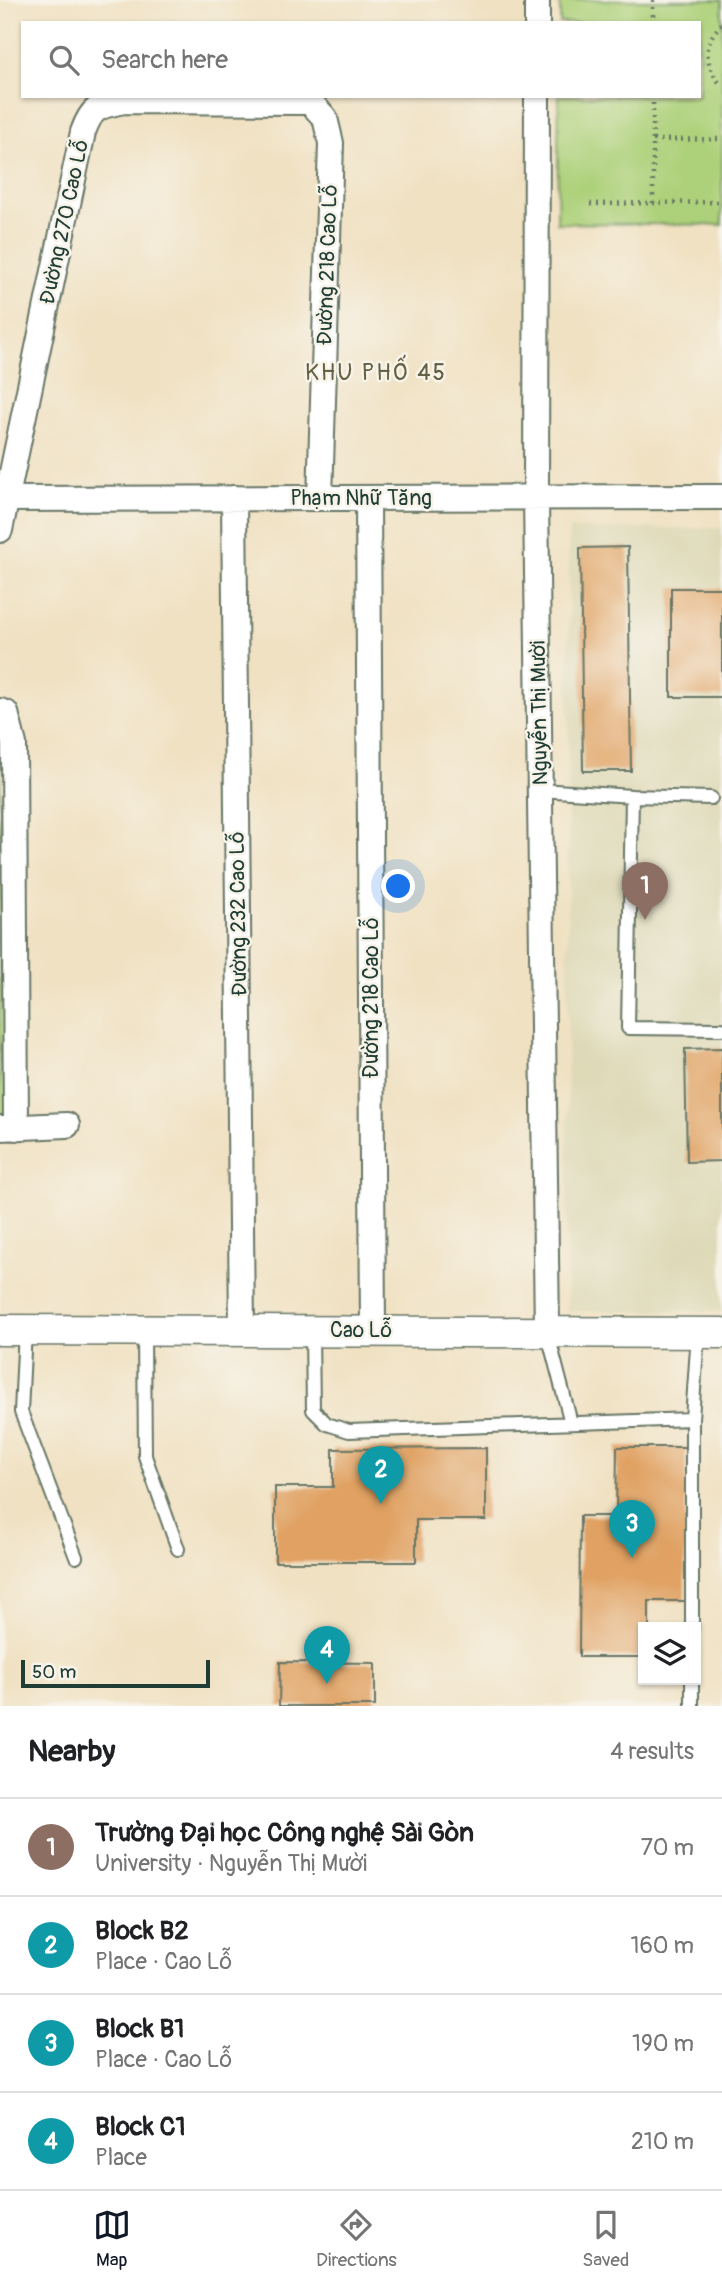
<!DOCTYPE html>
<meta charset="utf-8">
<style>
body{margin:0;font-family:Pangolin,sans-serif;background:#f6f6f6;color:#202124}
.controls{position:absolute;right:21px;bottom:21px;display:grid;overflow:hidden;border-radius:0px;box-shadow:0 2px 5px #0004}
.controls button{width:63px;height:63px;display:grid;place-items:center;padding:0;border:0;border-bottom:2px solid #e0e0e0;background:#fff;color:#202124;font:35px sans-serif}
.scale{position:absolute;left:21px;bottom:18px;width:189px;box-sizing:border-box;padding-left:7px;border:4px solid #1f3d34;border-top:0;font-size:19px;line-height:24px;white-space:nowrap;color:#1f3d34;-webkit-text-stroke:5px #f7f3e8;paint-order:stroke}
.you{position:absolute;left:399px;top:887px;width:24px;height:24px;margin:-18px;border:5px solid #fff;border-radius:50%;background:#1a73e8;box-shadow:0 0 0 10px #1a73e833}
.badge{display:grid;place-items:center;width:46px;height:46px;border-radius:50%;background:#111827;color:#fff;font-size:23px;font-weight:700}
.pin{position:absolute;translate:-50% -58px;filter:drop-shadow(0 2px 4px #0008)}
.pin::after{content:'';position:absolute;top:37px;width:24px;height:21px;background:inherit;clip-path:polygon(0 0,100% 0,50% 100%)}
.list{margin:0;padding:0;list-style:none}
h2{display:flex;justify-content:space-between;align-items:center;height:91px;margin:0;padding:0 28px;font-size:30px}
h2 small{font-size:23px;font-weight:400;color:#757577}
.list li{display:grid;grid-template-columns:46px 1fr auto;gap:21px;align-items:center;box-sizing:border-box;height:98px;padding:0 28px;border-top:2px solid #e0e0e0}
.list b{display:block;font-size:26px;white-space:nowrap}
.list p{margin:0;font-size:23px;white-space:nowrap;color:#757577}
.list em{font-size:23px;font-style:normal;color:#757577}
.icon{flex:none;width:38px;height:38px;fill:none;stroke:currentColor;stroke-width:2;stroke-linecap:round;stroke-linejoin:round}
.map{position:relative;flex:none;width:722px;height:1706px;overflow:hidden}
.search{position:absolute;background:#fff;box-shadow:0 2px 5px #0004;left:21px;right:21px;top:21px;height:77px;display:flex;align-items:center;gap:18px;box-sizing:border-box;padding:0 24px;border-radius:0px;color:#757577;font-size:26px}
.sheet{height:483px;background:#fff}
nav{display:flex;justify-content:space-around;align-items:center;box-sizing:border-box;height:98px;border-top:2px solid #e0e0e0;background:#fff;font-size:19px;color:#757577}
nav a{display:grid;justify-items:center;gap:4px}
nav .on{color:#111827}
.map>svg:first-child{display:block}
.built{fill:#ded9b7}
.green{fill:#add17a;stroke:#668757;stroke-width:2}
.building{fill:#e0a162}
.lines{fill:none;stroke-linecap:round;stroke-linejoin:round}
.service-casing{stroke:#687666;stroke-width:16}
.minor-casing{stroke:#687666;stroke-width:28}
.tertiary-casing{stroke:#687666;stroke-width:33}
.path{stroke:#687666;stroke-width:4.5;stroke-dasharray:2 5;stroke-linecap:butt}
.service{stroke:#fff;stroke-width:12}
.minor{stroke:#fff;stroke-width:24}
.tertiary{stroke:#fff;stroke-width:30}
.labels{text-anchor:middle;stroke-width:5;stroke-linejoin:round;paint-order:stroke}
.street-label{font-size:21px;fill:#1f3d34;stroke:#f7f3e8}
.neighbourhood-label{font-size:23px;letter-spacing:2px;fill:#636044;stroke:#f7f3e8}
</style>
<div class="map">
<svg width="722" height="1706" viewBox="0 0 722 1706">
<rect width="100%" height="100%" fill="#f7f3e8"/>
<filter id="ink" filterUnits="userSpaceOnUse"><feTurbulence type="fractalNoise" baseFrequency=".0143" numOctaves="2"/><feDisplacementMap in="SourceGraphic" scale="14" xChannelSelector="R" yChannelSelector="G"/><feConvolveMatrix kernelMatrix="1 2 1 2 8 2 1 2 1" color-interpolation-filters="sRGB"/></filter>
<filter id="wash" filterUnits="userSpaceOnUse"><feTurbulence type="fractalNoise" baseFrequency=".00686" numOctaves="4" result="noise"/><feDisplacementMap in="SourceGraphic" scale="28" xChannelSelector="R" yChannelSelector="G"/><feGaussianBlur stdDeviation="1.57" result="paint"/><feColorMatrix in="noise" values="0 0 0 0 0 0 0 0 0 0 0 0 0 0 0 0 0 1.4 0 .05"/><feComposite in="paint" operator="in"/></filter>
<g filter="url(#wash)">
<rect width="100%" height="100%" fill="#f0e1c2"/>
<path class="built" d="M722,528V1311H567L569,529Z"/>
<path class="green" d="M560,0H722V225L557,223L559,96H699V23H560Z
M0,745L8,1117L0,1122Z"/>
<g id="blocks">
<path class="building" d="M628,547L631,771H583L580,548Z
M671,588H722V697H671Z
M722,1048V1161L687,1162L685,1049Z
M617,1447H686L685,1601H649V1627H643V1657H579L580,1516H616Z
M486,1448V1520H416V1562H275V1487H333V1449Z
M280,1662L375,1663V1706H279Z"/>
</g>
</g>
<g filter="url(#ink)">
<use href="#blocks" fill-opacity="0" stroke="#687666" stroke-width="2"/>
<g class="lines">
<g class="service-casing">
<path id="service" d="M540,790L632,796L628,1028L722,1029
M632,796L711,798
M25,1330L21,1412L76,1557
M144,1331L145,1456L178,1549
M312,1331L313,1410L327,1424L349,1431L692,1419
M547,1331L571,1423
M692,1627V1419L698,1333
M692,1680V1706"/>
</g>
<g class="minor-casing">
<path id="minor" d="M537,0V23
M537,96L536,497L547,1331
M234,498L242,1330
M368,498L373,1330
M0,499L722,497
M0,530L83,132C92,107 98,106 124,101L310,102L325,118L331,143L320,498
M0,711L6,713L14,744L16,1128
M1,1128L67,1125"/>
</g>
<g class="tertiary-casing">
<path id="tertiary" d="M0,1330L722,1333"/>
</g>
<path class="path" d="M653,23V0
M722,24C701,43 705,67 722,86
M653,96V203
M653,140L722,139
M590,204L722,202"/>
<use href="#service" class="service"/>
<use href="#minor" class="minor"/>
<use href="#tertiary" class="tertiary"/>
</g>
</g>
<g class="labels">
<g class="street-label">
<text transform="translate(64 222) rotate(-78)" y="7">Đường 270 Cao Lỗ</text>
<text transform="translate(327 265) rotate(-88)" y="7">Đường 218 Cao Lỗ</text>
<text x="361" y="505">Phạm Nhữ Tăng</text>
<text transform="translate(539 713) rotate(-91)" y="7">Nguyễn Thị Mười</text>
<text transform="translate(238 914) rotate(-91)" y="7">Đường 232 Cao Lỗ</text>
<text transform="translate(371 998) rotate(-90)" y="7">Đường 218 Cao Lỗ</text>
<text x="361" y="1337">Cao Lỗ</text>
</g>
<g class="neighbourhood-label">
<text x="376" y="380">KHU PHỐ 45</text>
</g>
</g>
</svg>
<div class="controls">
<button><svg class="icon" aria-label="layers" viewBox="0 0 24 24"><path d="M12 4l9 5-9 5-9-5zM3 14l9 5 9-5"/></svg></button>
</div>
<div class="scale">50 m</div>
<div class="you"></div>
<div class="pin badge" style="left:645px;top:920px;background:#8d6e63">1</div>
<div class="pin badge" style="left:381px;top:1504px;background:#0f9aa8">2</div>
<div class="pin badge" style="left:632px;top:1558px;background:#0f9aa8">3</div>
<div class="pin badge" style="left:327px;top:1684px;background:#0f9aa8">4</div>
<div class="search"><svg class="icon" aria-label="search" viewBox="0 0 24 24"><circle cx="10" cy="10" r="6"/><path d="M15 15l6 6"/></svg>Search here</div>
</div>
<section class="sheet">
<h2>Nearby<small>4 results</small></h2>
<ul class="list">
<li><span class="badge" style="background:#8d6e63">1</span><div><b>Trường Đại học Công nghệ Sài Gòn</b><p>University · Nguyễn Thị Mười</p></div><em>70 m</em></li>
<li><span class="badge" style="background:#0f9aa8">2</span><div><b>Block B2</b><p>Place · Cao Lỗ</p></div><em>160 m</em></li>
<li><span class="badge" style="background:#0f9aa8">3</span><div><b>Block B1</b><p>Place · Cao Lỗ</p></div><em>190 m</em></li>
<li><span class="badge" style="background:#0f9aa8">4</span><div><b>Block C1</b><p>Place</p></div><em>210 m</em></li>
</ul>
</section>
<nav>
<a class="on"><svg class="icon" aria-label="map" viewBox="0 0 24 24"><path d="M3 6l6-2 6 2 6-2v14l-6 2-6-2-6 2zM9 4v14M15 6v14"/></svg>Map</a>
<a><svg class="icon" aria-label="directions" viewBox="0 0 24 24"><path d="M12 3l9 9-9 9-9-9zM9 14v-3h6M13 9l2 2-2 2"/></svg>Directions</a>
<a><svg class="icon" aria-label="saved" viewBox="0 0 24 24"><path d="M7 4h10v16l-5-4-5 4z"/></svg>Saved</a>
</nav>
